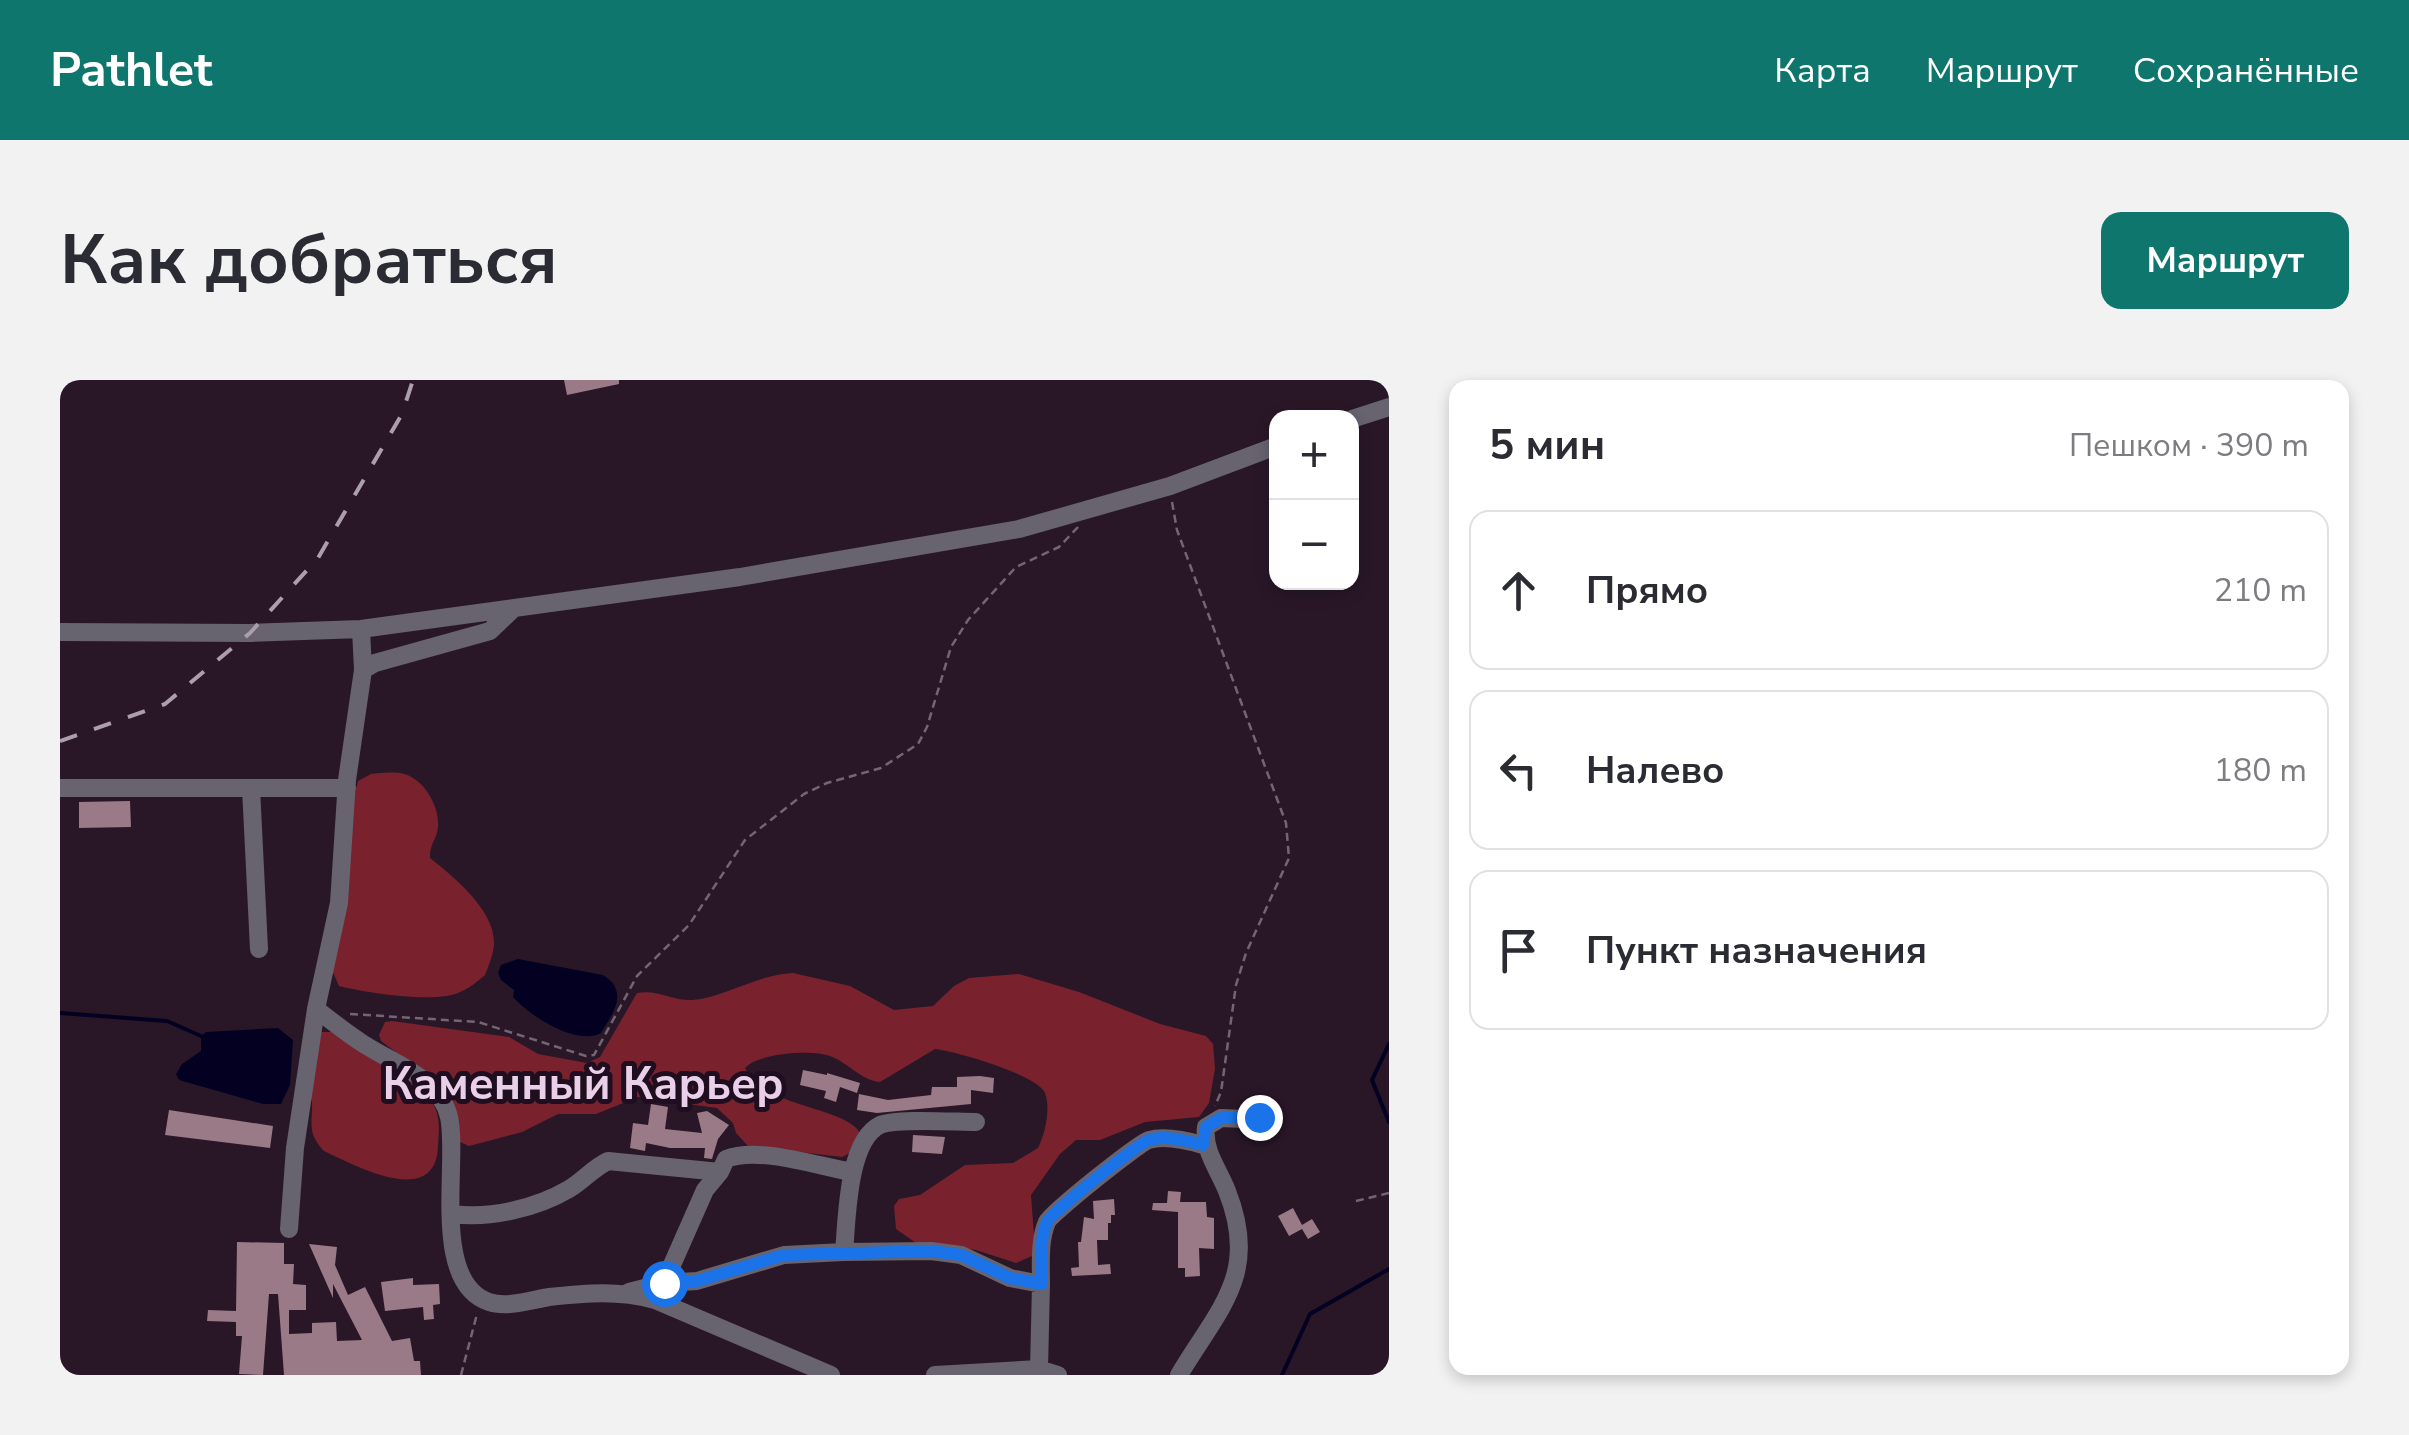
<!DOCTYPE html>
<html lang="ru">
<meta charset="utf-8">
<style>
body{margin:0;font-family:"Nunito Sans",sans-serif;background:#f2f2f3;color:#2b2b33}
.controls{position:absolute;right:30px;top:30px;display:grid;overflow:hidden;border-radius:20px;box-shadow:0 5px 15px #0003}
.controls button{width:90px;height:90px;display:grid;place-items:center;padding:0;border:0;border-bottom:2px solid #e1e1e2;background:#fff;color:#2b2b33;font:50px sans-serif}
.stop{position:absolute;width:30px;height:30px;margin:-22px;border:8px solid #1a73e8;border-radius:50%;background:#fff}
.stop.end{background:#1a73e8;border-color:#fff;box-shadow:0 2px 10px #0008}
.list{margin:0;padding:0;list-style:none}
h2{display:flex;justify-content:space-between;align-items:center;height:130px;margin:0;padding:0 40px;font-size:42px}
h2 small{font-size:32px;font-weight:400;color:#7c7c81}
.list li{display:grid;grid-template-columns:65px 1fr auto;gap:30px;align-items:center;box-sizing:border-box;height:160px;margin:0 20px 20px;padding:0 20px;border:2px solid #e1e1e2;border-radius:20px}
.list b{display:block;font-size:38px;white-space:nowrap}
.list em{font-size:32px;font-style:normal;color:#7c7c81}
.icon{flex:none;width:55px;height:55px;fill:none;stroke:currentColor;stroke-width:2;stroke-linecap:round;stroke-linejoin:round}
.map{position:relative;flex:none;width:1329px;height:995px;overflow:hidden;border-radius:20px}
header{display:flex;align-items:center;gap:60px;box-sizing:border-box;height:140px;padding:0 50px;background:#0f766e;color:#fff}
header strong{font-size:48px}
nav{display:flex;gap:55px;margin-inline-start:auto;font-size:35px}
.intro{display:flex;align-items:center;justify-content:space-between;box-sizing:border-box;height:240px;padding:0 60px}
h1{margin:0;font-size:70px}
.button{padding:25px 45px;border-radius:20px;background:#0f766e;color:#fff;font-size:35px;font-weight:700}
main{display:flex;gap:60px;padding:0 60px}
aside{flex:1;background:#fff;border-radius:20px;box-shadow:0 5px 15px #0003}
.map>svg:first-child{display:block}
.green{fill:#79222e}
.water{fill:#040021}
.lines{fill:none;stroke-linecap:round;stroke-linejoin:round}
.stream{stroke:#040021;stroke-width:4}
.building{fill:#997a86}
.path{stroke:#746574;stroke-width:2.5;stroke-dasharray:8 5;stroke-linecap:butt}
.minor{stroke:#67636f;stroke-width:18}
.rail{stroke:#ac9fac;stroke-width:4;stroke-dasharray:18 18;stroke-linecap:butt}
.route{stroke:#1a73e8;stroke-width:12}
.labels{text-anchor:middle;stroke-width:10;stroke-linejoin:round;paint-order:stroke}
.district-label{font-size:45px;font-weight:bold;fill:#e9d0e8;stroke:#1f0e1f}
</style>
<header>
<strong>Pathlet</strong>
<nav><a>Карта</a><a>Маршрут</a><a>Сохранённые</a></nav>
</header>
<div class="intro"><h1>Как добраться</h1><a class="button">Маршрут</a></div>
<main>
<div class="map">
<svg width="1329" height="995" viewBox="0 0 1329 995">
<rect width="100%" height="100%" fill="#291728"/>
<path class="green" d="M311,394C321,393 334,391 344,394C364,399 380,427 378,447C377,459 369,465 370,478C394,497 436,531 434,565C433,575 429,585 425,595C417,602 408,609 398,613C372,623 307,613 279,606L272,590L295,412L298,401Z
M733,593L790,606L834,630L873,626L894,606L909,598L959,594L1019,612L1100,644L1146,656L1153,664L1155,689L1149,723L1139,737L1085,742L1040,760H1016L1000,774L971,815L975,869L972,876L956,883L916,870L856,863L836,849L834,826L839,819L860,815L905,785L953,783L978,768C985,754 991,729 985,713C978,695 895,671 875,669L820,702C800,700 789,683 770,676C752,669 698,673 685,688C705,730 789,725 802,756L792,772L782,777L688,766L676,753L673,743L657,728L578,717L536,734H498L462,752L409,766L398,761L353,685L321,661L319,655L325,642L332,641L449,657L478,674L527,683L540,677L577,613C597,609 613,621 633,620C666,617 695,595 733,593Z
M260,652H276C305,676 347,693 371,721C381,734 379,751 378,766C376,830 294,785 264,771C246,752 253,742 252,721L249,717Z"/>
<path class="water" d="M458,579L543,595C569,611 554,632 541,653C516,666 470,636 453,617L454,610L441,600L438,593L441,585Z
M218,648L233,660L230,705L221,724H203L119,700L116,694L122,684L141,671V656L146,652Z"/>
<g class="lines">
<path class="stream" d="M0,633L107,641L141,656
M1329,664L1312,700L1329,742
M1222,995L1250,934L1329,889"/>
</g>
<path class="building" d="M504,0H559V4L507,15Z
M70,421L71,447L19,448V422Z
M743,690L767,695V693L800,703L797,713L780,707L776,722L764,718L766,711L740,705Z
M920,696L934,698L933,713L911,710V724L817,733L797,730L799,714L828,720L871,715L872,707H897V697Z
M591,724L608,727L605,749L642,753L637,733L647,731L669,745L658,759L652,779L644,778L645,768H610L586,763L585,771L570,768L573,743L588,745Z
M109,730L213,746L210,768L105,755Z
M853,755L885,757L882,774L852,772Z
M1108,811L1121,812L1120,822H1146L1147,837L1154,838V869L1139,868L1140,896L1125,897V888H1118V832L1092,830L1093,823H1107Z
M1054,819L1055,835H1051V843H1048V860H1037L1038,885L1050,884L1051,894L1012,896L1011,888L1019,887L1018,862H1021L1024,837L1034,839L1033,821Z
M1233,828L1242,845L1252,839L1260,852L1248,859L1242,849L1229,856L1218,836Z
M177,862L224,863V884H234L233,904L246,905V930H229V954L252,953V943L276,942L277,961L302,960L273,904V918L249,864L277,867L275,885L288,915L305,907L332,961L350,958L354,981H360L361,995H224L218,914H209L203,995L179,994L182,956H176V942L147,941L148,930L176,931Z
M353,898V905L379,904L380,924L373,925L374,939L364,940L363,927L325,931L321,902Z"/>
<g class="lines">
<path class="path" d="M1112,122L1117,150L1226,443L1229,478L1186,573L1176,605L1161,712L1155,726
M290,634L418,642L526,676L534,675L577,596L629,545L685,460L744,414L767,403L821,388L858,364L867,347L891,267L908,240L956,187L999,167L1018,147
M1296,821L1329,813
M401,995L417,934"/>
<path class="minor" d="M1292,39L1329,27
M0,252L190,253L301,249L680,197L959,149L1110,106L1216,66
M303,290L315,283L430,251L453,229
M0,408H287
M191,408L199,569
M256,629C270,640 284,651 299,661C329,682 380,697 389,737C399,782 370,902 429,922C447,928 471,920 489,917C526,913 559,910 595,920L771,995
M393,834C430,839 477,828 509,809C523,801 533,788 548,781L660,792
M229,849L235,768L256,629L279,523L287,400L303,290L301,249
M784,872C787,841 787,761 820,745C836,738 895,742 916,742
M604,903L645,810L660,792L666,779C698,766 757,786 792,792
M981,904C981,885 979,860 987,842C991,833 1080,762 1089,760C1105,755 1129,761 1143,765
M569,912L604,903L637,901L724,875L784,872L871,871L901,875L950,898L981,904L979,989
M875,995L979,989L998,995
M1119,995C1159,928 1200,894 1167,811C1158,788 1143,771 1146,747L1161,738L1206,740"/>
<path class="rail" d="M0,361L105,324L190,253L258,178L342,34L353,0"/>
</g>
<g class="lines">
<path class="route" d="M604,903L637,901L724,875L871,871L901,875L950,898L982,904C981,885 979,860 987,842C991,833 1080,762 1089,760C1105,755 1128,761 1143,765L1146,747L1161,738L1199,737"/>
</g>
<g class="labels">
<g class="district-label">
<text x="523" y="719">Каменный Карьер</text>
</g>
</g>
</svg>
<div class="controls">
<button>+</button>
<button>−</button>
</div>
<div class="stop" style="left:604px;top:903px"></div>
<div class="stop end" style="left:1199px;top:737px"></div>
</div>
<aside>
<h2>5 мин<small>Пешком · 390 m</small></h2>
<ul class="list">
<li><svg class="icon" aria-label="ahead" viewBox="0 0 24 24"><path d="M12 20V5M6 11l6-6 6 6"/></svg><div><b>Прямо</b></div><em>210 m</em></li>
<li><svg class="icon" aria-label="left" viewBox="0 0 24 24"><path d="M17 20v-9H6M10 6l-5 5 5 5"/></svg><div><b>Налево</b></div><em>180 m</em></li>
<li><svg class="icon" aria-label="arrive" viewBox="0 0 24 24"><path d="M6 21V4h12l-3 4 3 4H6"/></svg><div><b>Пункт назначения</b></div></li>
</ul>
</aside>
</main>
